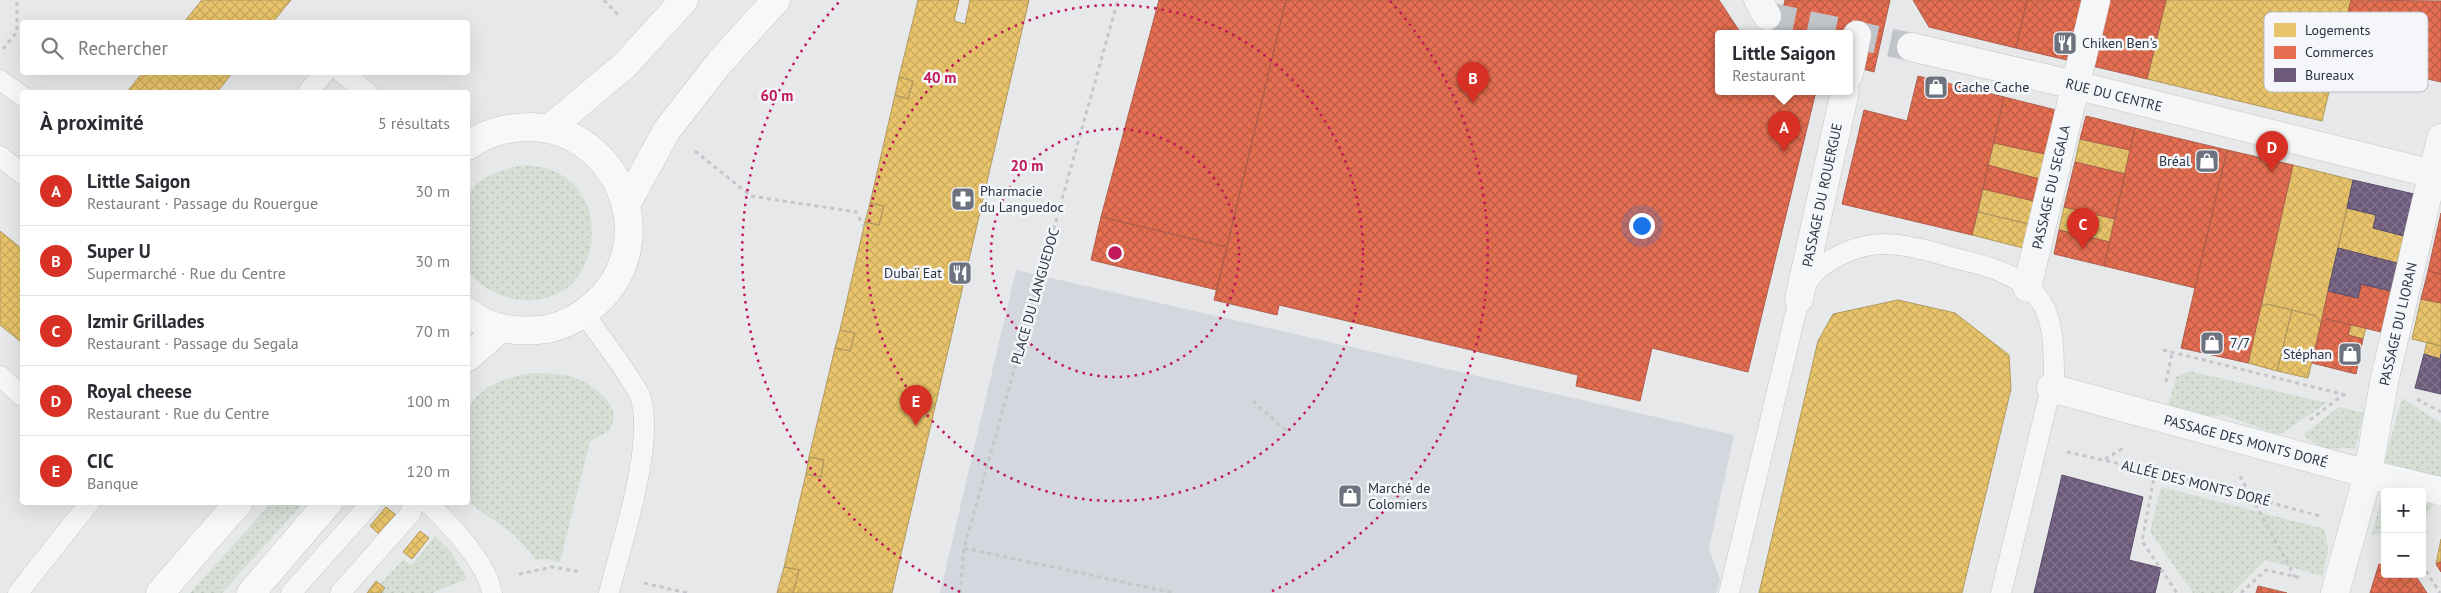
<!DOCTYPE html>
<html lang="fr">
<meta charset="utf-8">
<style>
body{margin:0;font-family:"PT Sans",sans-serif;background:#f7f7f7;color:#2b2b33}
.controls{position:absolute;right:15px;bottom:15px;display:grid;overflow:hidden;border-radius:5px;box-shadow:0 5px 20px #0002}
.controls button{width:45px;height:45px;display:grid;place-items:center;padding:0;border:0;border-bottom:1px solid #e1e1e2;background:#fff;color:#2b2b33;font:25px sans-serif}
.you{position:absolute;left:1641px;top:225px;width:18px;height:18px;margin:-12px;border:4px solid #fff;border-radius:50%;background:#1a73e8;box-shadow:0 0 0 8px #1a73e833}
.badge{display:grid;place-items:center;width:32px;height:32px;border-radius:50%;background:#d93025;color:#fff;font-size:16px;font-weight:700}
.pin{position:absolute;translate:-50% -41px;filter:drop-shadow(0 1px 2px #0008)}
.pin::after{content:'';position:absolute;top:26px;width:18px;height:15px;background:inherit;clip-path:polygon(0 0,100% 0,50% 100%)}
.popup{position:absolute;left:1715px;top:30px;width:138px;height:65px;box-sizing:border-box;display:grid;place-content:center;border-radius:5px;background:#fff;filter:drop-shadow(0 1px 4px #0005);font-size:16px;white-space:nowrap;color:#7c7c81}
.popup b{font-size:19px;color:#2b2b33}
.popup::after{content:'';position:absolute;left:50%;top:100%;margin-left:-10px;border:10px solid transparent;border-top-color:#fff}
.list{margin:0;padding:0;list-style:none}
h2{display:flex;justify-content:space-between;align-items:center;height:65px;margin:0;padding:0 20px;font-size:21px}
h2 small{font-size:16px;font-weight:400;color:#7c7c81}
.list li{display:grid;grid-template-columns:32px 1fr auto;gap:15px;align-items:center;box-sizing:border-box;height:70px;padding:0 20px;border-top:1px solid #e1e1e2}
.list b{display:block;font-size:19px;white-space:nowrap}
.list p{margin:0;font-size:16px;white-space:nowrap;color:#7c7c81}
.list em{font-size:16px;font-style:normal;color:#7c7c81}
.icon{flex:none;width:28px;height:28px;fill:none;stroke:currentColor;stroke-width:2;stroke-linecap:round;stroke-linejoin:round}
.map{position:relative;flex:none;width:2441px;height:593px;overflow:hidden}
.search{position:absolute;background:#fff;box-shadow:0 5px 20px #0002;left:20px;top:20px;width:450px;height:55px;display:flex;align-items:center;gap:12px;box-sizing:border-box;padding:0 18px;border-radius:5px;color:#7c7c81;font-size:19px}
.panel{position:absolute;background:#fff;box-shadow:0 5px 20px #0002;left:20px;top:90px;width:450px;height:415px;border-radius:5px}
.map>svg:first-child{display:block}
.built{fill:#d4d7dd}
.green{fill:url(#green-dots)}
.homes{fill:url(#homes-cross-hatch);stroke:#b0995f}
.shops{fill:url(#shops-cross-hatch);stroke:#af5d4d}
.offices{fill:url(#offices-cross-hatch);stroke:#594e6a}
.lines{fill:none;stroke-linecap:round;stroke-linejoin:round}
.street-tunnel{stroke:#c1c4c9;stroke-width:28;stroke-dasharray:28 14;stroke-linecap:butt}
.lane-casing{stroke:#c4c6c8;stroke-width:21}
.street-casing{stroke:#c4c6c8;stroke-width:29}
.secondary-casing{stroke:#c4c6c8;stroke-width:29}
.path{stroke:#c5c6ca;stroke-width:3;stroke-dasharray:4 4;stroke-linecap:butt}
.lane{stroke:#f5f6f7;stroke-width:20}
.street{stroke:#f5f6f7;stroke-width:28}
.secondary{stroke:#f8f8f8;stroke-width:28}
.ring{fill:none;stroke:#c2185b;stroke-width:2.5;stroke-dasharray:2.5 5}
.labels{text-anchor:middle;stroke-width:5;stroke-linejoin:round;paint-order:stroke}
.poi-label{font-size:14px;fill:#2b3445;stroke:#f4f6f9;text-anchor:start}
.street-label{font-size:14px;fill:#2b3445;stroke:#f4f6f9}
.key{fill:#f4f6f9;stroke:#b8bcc3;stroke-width:1}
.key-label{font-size:14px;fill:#2b3445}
.centre{fill:#c2185b;stroke:#f4f6f9;stroke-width:2.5}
.ring-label{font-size:15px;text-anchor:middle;font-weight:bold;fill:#c2185b;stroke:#f4f6f9;stroke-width:5;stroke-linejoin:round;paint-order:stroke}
</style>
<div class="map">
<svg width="2441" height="593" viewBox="0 0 2441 593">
<defs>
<pattern id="green-dots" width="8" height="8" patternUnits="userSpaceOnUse" patternTransform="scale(1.25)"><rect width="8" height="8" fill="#d6ded6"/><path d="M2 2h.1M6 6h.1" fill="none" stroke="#b8bfb9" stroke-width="1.8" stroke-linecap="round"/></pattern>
<pattern id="homes-cross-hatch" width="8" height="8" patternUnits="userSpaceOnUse" patternTransform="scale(1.25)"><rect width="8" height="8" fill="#e9c46a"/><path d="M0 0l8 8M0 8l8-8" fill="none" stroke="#c8a95d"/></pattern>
<pattern id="shops-cross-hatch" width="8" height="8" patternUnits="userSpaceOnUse" patternTransform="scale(1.25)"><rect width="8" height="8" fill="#e76f51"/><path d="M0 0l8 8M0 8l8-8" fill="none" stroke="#bb5c45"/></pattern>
<pattern id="offices-cross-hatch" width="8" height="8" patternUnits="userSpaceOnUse" patternTransform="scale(1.25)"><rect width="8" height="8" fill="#6d597a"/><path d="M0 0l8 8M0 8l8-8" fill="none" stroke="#82738d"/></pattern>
</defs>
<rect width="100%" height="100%" fill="#e6e8ea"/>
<path class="built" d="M1016,270L1734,435L1709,548L1720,580L1716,593H940Z"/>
<path class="green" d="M523,165C530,166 538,166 546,168C591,182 603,232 582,270C563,306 515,307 485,287C479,283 470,275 468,268C465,258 468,244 468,234C468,223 466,210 468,199C470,179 506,168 523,165Z
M2190,371L2327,403L2279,435L2224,415L2192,420L2168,406L2176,377Z
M534,373C546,374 559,373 570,376C586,380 615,399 614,418C613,422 611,426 610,430L590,441L560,562L545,559L535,560L527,548L513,534L468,502V408C482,384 507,377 534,373Z
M2402,398L2441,423V478L2384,463Z
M2339,407L2364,413L2355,448L2322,449L2303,435Z
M2161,487L2325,529L2328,551L2322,576L2265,560L2232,593H2193L2150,532Z
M2384,487L2385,533L2372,535Z
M2422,496L2437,499L2422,522Z
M271,503H303L222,593H190Z
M435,536L451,552L467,579L432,593H382L386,588L380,584L403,560L412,565Z"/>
<path class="homes" d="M202,0H291L273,22H184Z
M918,0H959L954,21L965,24L970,0H1029L892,593H793L799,570L784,567L806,474L821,477L824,460L809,457L835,348L850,351L855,333L840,330L865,222L879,225L884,206L870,203L895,95L908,99L913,81L899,77Z
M2166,0H2351L2322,121L2147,79Z
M143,72H233L217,92H127Z
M899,77L913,81L908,99L895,95Z
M2080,139L2130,150L2125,174L2075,162Z
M1994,143L2045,154L2039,179L1988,165Z
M2293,165L2353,180L2321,323L2316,316L2267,304L2261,306Z
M1983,189L2034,201L2029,224L1978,212Z
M870,203L884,206L879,225L865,222Z
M2064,207L2115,219L2110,242L2059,230Z
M2347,208L2376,215L2373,228L2404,236L2397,263L2338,248Z
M1978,212L2029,224L2023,248L1972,235Z
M0,231L22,249V338L20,341L0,325Z
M2421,299L2441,303V346L2412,339Z
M1898,300L1955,313L2009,355L2011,389L1962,593H1759L1818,341L1833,314Z
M2267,304L2292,310L2277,371L2248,363L2261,306Z
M2292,310L2316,316L2321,323L2308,378L2277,371Z
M2351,325L2366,328L2363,339L2348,335Z
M840,330L855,333L850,351L835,348Z
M2427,342L2441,346L2440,359L2424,354Z
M809,457L824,460L821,477L806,474Z
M386,507L396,515L380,535L370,526Z
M420,531L429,538L412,559L403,552Z
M2441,539V562L2436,564Z
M784,567L799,570L793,593H777Z
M376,581L385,588L381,593H367Z"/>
<path class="shops" d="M1159,0H1286L1227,247L1101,217Z
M1286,0H1719L1740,32L1744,33H1719V91H1816L1748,372L1652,348L1640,401L1576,386L1578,375L1279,305L1277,315L1214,300Z
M1785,0H1890L1874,72L1849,65V33H1777Z
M1913,0H2027L2016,48L1929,27Z
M2027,0H2166L2147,79L2016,48Z
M2351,0L2441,1V82L2365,65L2354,47L2340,44Z
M1918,76L2004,97L1972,235L1842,204L1864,110L1907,121Z
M2004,97L2056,110L2045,154L1994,143Z
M2086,116L2135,128L2130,150L2080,139Z
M2135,128L2227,150L2195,288L2104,266Z
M2227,150L2293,165L2248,363L2181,348Z
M2075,162L2125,174L2115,219L2064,207Z
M1988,165L2039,179L2034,201L1983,189Z
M2441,213V274L2428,271Z
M1101,217L1227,247L1217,290L1091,260Z
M2059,230L2110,242L2104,266L2054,254Z
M2428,271L2441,274V303L2421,299Z
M2361,284L2391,291L2381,332L2327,319L2321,323L2328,291L2358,298Z
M2327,319L2351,325L2348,335L2363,339L2356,374L2312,363L2321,323Z
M2441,562V572L2436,564Z
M2379,564L2385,566V574L2415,575L2427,593H2370Z
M2258,586L2287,593H2256Z"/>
<path class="offices" d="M2353,180L2414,194L2404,236L2373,228L2376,215L2347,208Z
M2338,248L2397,263L2391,291L2361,284L2358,298L2328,291Z
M2424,354L2440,359L2441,354V394L2415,388Z
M2062,475L2143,497L2129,560L2161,568L2155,593H2034Z"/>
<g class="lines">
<path class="street-tunnel" d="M1767,16L1911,47"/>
<g class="lane-casing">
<path id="lane" d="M341,72L367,92
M0,80L22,96
M308,92L325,72
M0,156L22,174
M584,314C600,336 616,356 630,379C633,384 638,390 640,396C656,442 621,544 609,593
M0,376L22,396
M427,502C449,523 487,563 492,593
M18,593L90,502
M291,593L372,502
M340,593L411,513L413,502
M1729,593L1799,299C1802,294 1804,287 1807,282C1824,258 1859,243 1887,244C1910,245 1932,252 1954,258C1983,265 2015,272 2036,295C2054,315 2054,350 2054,375L2001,593"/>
</g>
<g class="street-casing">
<path id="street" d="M1758,0L1767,16
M1911,47L2075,85L2441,176
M1849,74L1857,35
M2027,288L2096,0
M1799,299L1845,91
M2051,388L2368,474L2441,491
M2335,593L2368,474L2384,382L2441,138"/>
</g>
<g class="secondary-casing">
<path id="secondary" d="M550,128L625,65L684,0
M468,146C486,132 508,127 532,127C620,131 663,242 596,303C582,316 566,325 547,329C520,333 489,330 468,312
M627,203L667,130L720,62L776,0
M468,357L501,328
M160,593L239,502
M251,593L329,502"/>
</g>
<path class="path" d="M604,0L620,17
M3,49L17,32V0
M695,151L751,196L856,212L864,227
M2163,350L2346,395
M2166,382L2172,353
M2417,399L2441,412
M1253,401L1289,433
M2310,420L2343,395
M2067,452L2169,475L2320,516
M2105,459L2125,447
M2155,472L2142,541L2177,593
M2240,476L2295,577
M964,548L1174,593
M2422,564L2440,593
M519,574L552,567L581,572
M644,583L687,593
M960,593L964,548L1118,0
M2241,593L2266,570L2302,578"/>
<use href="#lane" class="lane"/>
<use href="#street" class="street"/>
<use href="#secondary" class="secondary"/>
</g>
<g class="ring">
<circle cx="1115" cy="253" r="124"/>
<circle cx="1115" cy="253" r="248"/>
<path d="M960 592A373 373 0 0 1 840 1M1390 1A373 373 0 0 1 1270 592"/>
</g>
<defs>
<g id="restaurant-square" transform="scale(1.25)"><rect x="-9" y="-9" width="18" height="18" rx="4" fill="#6c737f" stroke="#f4f6f9"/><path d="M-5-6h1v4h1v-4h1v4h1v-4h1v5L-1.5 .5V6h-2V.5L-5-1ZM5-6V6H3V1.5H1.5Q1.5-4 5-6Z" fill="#fff"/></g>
<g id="shop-square" transform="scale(1.25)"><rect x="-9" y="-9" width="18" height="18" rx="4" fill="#6c737f" stroke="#f4f6f9"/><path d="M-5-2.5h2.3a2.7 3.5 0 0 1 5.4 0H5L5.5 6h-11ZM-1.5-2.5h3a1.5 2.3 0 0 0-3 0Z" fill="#fff"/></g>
<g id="pharmacy-square" transform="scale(1.25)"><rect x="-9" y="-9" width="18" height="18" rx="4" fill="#6c737f" stroke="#f4f6f9"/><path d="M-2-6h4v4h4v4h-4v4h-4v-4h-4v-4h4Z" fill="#fff"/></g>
</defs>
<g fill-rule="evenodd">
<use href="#restaurant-square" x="2065" y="43"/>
<use href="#shop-square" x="1936" y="87"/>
<use href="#shop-square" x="2207" y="161"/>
<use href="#pharmacy-square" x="963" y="199"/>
<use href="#restaurant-square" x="960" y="273"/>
<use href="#shop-square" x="2212" y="343"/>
<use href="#shop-square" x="2350" y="354"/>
<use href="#shop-square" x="1350" y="496"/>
</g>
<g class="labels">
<g class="poi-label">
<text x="2082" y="48">Chiken Ben's</text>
<text x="1954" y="92">Cache Cache</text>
<text x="2190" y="166" text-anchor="end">Bréal</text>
<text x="980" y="196">Pharmacie<tspan x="980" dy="16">du Languedoc</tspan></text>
<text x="942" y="278" text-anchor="end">Dubaï Eat</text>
<text x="2230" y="348">7/7</text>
<text x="2332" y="359" text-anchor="end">Stéphan</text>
<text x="1368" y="493">Marché de<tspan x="1368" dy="16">Colomiers</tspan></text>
</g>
<g class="street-label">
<text transform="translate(2114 95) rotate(14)" y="5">RUE DU CENTRE</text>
<text transform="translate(2051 187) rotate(-77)" y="5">PASSAGE DU SEGALA</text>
<text transform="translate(1822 195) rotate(-78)" y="5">PASSAGE DU ROUERGUE</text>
<text transform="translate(1035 296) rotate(-74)" y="5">PLACE DU LANGUEDOC</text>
<text transform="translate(2398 324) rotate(-77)" y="5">PASSAGE DU LIORAN</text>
<text transform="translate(2246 441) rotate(15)" y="5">PASSAGE DES MONTS DORÉ</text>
<text transform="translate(2196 483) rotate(14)" y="5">ALLÉE DES MONTS DORÉ</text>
</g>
</g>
<rect x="2264" y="12" width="164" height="80" rx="8" class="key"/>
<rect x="2274" y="23" width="22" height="14" fill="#e9c46a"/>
<rect x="2274" y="46" width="22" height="13" fill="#e76f51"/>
<rect x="2274" y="68" width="22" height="14" fill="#6d597a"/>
<g class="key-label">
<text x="2305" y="35">Logements</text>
<text x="2305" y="57">Commerces</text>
<text x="2305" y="80">Bureaux</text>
</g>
<circle cx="1115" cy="253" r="8" class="centre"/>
<g class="ring-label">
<text x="940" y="83">40 m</text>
<text x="777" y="101">60 m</text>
<text x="1027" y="171">20 m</text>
</g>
</svg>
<div class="controls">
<button>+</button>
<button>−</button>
</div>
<div class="you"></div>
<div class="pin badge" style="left:1784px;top:152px">A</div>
<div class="popup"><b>Little Saigon</b>Restaurant</div>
<div class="pin badge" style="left:1473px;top:103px">B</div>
<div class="pin badge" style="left:2083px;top:249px">C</div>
<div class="pin badge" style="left:2272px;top:172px">D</div>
<div class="pin badge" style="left:916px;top:426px">E</div>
<div class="search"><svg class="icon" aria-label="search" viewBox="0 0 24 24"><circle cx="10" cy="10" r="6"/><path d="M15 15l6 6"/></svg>Rechercher</div>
<section class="panel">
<h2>À proximité<small>5 résultats</small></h2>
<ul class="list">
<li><span class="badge">A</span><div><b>Little Saigon</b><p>Restaurant · Passage du Rouergue</p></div><em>30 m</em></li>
<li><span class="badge">B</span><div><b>Super U</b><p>Supermarché · Rue du Centre</p></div><em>30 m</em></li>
<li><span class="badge">C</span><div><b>Izmir Grillades</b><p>Restaurant · Passage du Segala</p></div><em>70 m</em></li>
<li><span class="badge">D</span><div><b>Royal cheese</b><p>Restaurant · Rue du Centre</p></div><em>100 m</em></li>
<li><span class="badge">E</span><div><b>CIC</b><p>Banque</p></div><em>120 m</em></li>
</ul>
</section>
</div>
